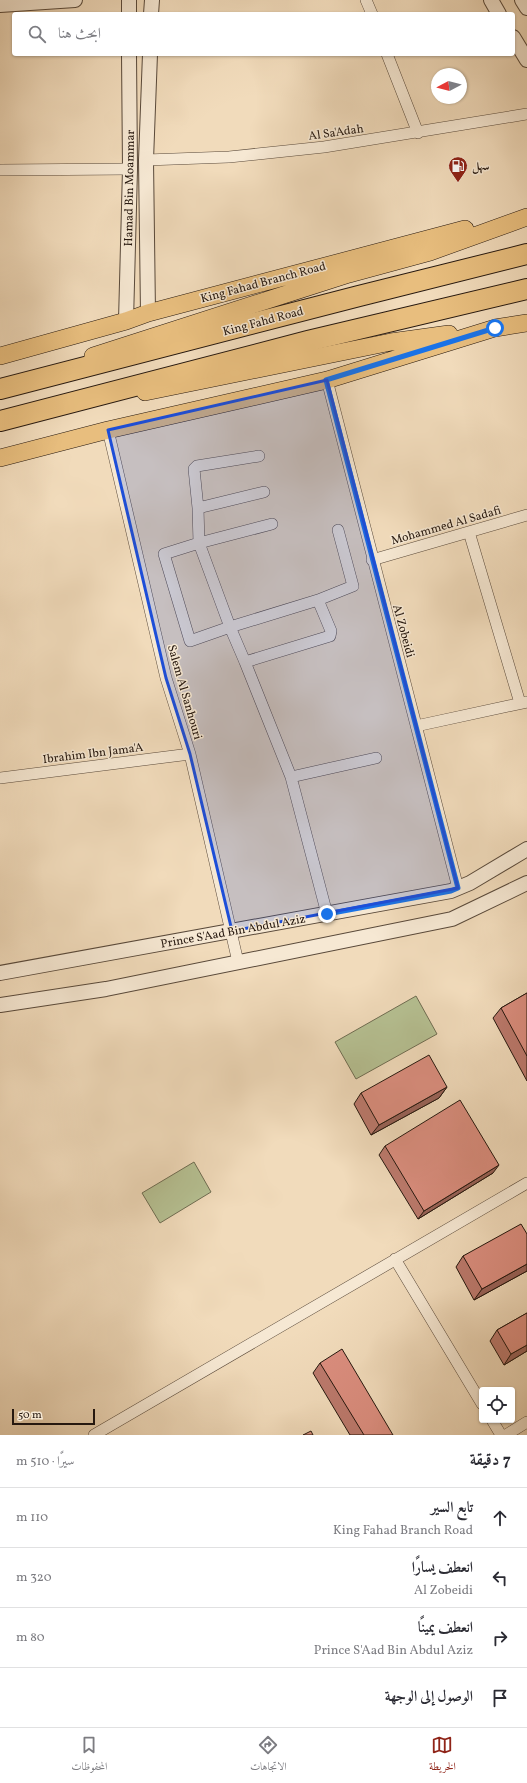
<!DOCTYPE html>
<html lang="ar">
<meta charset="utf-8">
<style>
body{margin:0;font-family:Vollkorn,Amiri,serif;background:#f7f7f7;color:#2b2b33;direction:rtl}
.controls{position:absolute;right:12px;bottom:12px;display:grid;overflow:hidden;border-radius:4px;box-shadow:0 1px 3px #0004}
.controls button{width:36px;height:36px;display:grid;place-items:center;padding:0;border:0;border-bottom:1px solid #e1e1e2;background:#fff;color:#2b2b33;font:20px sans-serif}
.compass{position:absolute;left:431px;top:68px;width:36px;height:36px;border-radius:50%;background:#fff;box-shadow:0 1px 3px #0004;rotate:263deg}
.scale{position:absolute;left:12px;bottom:10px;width:83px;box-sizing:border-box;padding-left:4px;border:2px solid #26180f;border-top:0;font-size:11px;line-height:14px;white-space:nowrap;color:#26180f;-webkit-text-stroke:3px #f6e8d3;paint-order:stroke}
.stop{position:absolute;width:12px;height:12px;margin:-9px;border:3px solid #1a73e8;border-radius:50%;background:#fff}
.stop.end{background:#1a73e8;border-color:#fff;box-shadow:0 1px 4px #0008}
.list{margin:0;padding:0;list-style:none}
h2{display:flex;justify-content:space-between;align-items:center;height:52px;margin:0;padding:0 16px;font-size:17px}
h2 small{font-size:13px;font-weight:400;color:#7c7c81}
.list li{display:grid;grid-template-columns:26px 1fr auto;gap:12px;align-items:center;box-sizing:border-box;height:60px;padding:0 16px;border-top:1px solid #e1e1e2}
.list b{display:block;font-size:15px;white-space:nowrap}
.list p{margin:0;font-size:13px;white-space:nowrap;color:#7c7c81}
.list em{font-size:13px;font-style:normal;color:#7c7c81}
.icon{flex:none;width:22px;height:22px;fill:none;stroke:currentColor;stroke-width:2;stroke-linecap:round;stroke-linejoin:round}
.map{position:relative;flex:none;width:527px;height:1435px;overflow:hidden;direction:ltr}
.search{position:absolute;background:#fff;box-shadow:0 1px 3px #0004;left:12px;right:12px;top:12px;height:44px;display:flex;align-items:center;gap:10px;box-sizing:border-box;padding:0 14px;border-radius:4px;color:#7c7c81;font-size:15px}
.sheet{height:292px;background:#fff}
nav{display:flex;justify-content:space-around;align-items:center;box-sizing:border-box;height:56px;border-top:1px solid #e1e1e2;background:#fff;font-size:11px;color:#7c7c81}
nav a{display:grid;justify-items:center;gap:2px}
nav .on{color:#8f2418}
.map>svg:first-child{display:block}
.pitch{fill:#b6c193;stroke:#6e6c51}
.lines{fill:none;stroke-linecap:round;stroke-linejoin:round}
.minor-casing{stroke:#59493a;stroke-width:12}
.tertiary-casing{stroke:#59493a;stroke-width:16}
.primary-casing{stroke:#26180f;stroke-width:18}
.motorway-casing{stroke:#26180f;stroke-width:22}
.minor{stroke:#f6e8d3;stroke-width:11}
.tertiary{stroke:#f6e8d3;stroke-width:14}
.primary{stroke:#e8be7e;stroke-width:17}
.motorway{stroke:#e8be7e;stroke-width:20}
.wall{fill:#bc7a6d;stroke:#26180f}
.shaded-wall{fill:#996359;stroke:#26180f}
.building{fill:#db8e7f;stroke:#26180f}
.route{stroke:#1a73e8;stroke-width:5}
.marked{fill:#1d4ed8;fill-opacity:0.2;stroke:#1d4ed8;stroke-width:3;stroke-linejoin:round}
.labels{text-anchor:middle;stroke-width:3;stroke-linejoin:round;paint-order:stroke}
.street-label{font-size:12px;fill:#26180f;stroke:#f6e8d3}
.poi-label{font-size:12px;font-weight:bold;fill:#26180f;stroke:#f6e8d3;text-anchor:start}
</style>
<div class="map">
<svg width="527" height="1435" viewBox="0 0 527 1435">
<rect width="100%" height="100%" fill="#f1dbbb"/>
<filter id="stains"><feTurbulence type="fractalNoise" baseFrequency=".005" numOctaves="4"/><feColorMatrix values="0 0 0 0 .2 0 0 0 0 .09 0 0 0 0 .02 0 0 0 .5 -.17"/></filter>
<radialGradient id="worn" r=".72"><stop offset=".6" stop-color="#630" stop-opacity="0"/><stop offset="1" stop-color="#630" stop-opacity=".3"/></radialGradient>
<path class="pitch" d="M416,996L437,1034L356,1079L335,1042Z
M194,1162L211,1192L160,1223L142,1193Z"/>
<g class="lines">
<g class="minor-casing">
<path id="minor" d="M366,0L372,14
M387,54L418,133
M146,160L229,157L324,147L527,114
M0,170L130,169
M327,380L458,888
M108,430L166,678L190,754L238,962
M259,456L197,466L194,469L198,508L199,543L230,627L318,600L331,631L330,636L245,662L230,627L190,641L164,554L199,543L272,524
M198,508L264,492
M469,532L520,703
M372,560L527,515
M318,600L353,586L338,530
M245,662L291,777L327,914
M416,726L527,702
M291,777L376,758
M0,778L190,754
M395,1259L482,1404
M492,1420L501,1435
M94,1435L527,1183
M506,1435L527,1422"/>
</g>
<g class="tertiary-casing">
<path id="tertiary" d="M129,0V14
M491,0L499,14
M522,0L527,8
M0,5L75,0
M151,14L152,0
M513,37L527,60
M148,313L146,160L150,54
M126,321L130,169L129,54
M0,973L451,891L470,883L527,849
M0,1005L106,989L452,919L527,883"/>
</g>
<g class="primary-casing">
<path id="primary" d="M0,356L126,321L148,313L465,229
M93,356L349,274L430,252L527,217
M145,392L391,342L449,334
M0,458L108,430L327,380L495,328L527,323"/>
</g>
<g class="motorway-casing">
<path id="motorway" d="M0,389L359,296L527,254
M0,421L308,341L527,289"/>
</g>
<use href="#minor" class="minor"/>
<use href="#tertiary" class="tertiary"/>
<use href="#primary" class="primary"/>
<use href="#motorway" class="motorway"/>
</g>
<path class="wall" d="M527,993V1081L493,1018L501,1008Z
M447,1087L439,1098L371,1135L354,1104L361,1093Z
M385,1146L493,1173L418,1219L379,1155Z
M527,1234V1271L474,1300L456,1267L463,1256Z
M527,1313V1351L504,1365L490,1341L497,1330Z
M320,1363L393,1435H350L313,1373Z"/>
<path class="shaded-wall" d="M447,1087L439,1098L371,1135L379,1125Z
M499,1165L493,1173L418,1219L424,1211Z
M527,1264V1271L474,1300L482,1289Z
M527,1345V1351L504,1365L511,1354Z"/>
<path class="building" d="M527,993V1056L501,1008Z
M429,1055L447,1087L379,1125L361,1093Z
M460,1100L499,1165L424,1211L385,1146Z
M521,1224L527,1234V1264L482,1289L463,1256Z
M527,1313V1345L511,1354L497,1330Z
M342,1349L393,1435H364L320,1363Z
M311,1431L313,1435H303Z"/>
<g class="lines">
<path class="route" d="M327,914L451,891L458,888L326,380L495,328"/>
</g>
<path class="marked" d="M327,380L458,888L232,931L190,754L166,678L108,430Z"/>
<defs>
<g id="fuel-pin" transform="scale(1)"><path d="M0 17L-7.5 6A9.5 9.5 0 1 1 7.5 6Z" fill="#8f2418" stroke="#f6e8d3"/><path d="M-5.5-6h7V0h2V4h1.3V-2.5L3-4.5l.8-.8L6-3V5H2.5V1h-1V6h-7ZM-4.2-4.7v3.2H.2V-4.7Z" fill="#fff"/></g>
</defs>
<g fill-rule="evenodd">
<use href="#fuel-pin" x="458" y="166"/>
</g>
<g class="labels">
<g class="street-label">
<text transform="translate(336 132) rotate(-8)" y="4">Al Sa'Adah</text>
<text transform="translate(129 188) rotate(-89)" y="4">Hamad Bin Moammar</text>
<text transform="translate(263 282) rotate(-15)" y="4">King Fahad Branch Road</text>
<text transform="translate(263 321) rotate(-15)" y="4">King Fahd Road</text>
<text transform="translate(446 525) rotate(-16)" y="4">Mohammed Al Sadafi</text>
<text transform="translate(404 631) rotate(75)" y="4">Al Zobeidi</text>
<text transform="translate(185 692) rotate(74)" y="4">Salem Al Sanhouri</text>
<text transform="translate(93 753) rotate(-7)" y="4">Ibrahim Ibn Jama'A</text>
<text transform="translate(233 931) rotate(-10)" y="4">Prince S'Aad Bin Abdul Aziz</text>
</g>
<g class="poi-label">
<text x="472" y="170">سهل</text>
</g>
</g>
<rect width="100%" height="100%" filter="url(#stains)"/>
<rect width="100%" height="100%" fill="url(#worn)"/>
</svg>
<div class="controls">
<button><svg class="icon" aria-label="locate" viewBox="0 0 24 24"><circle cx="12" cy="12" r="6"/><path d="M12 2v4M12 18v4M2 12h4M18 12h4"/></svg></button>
</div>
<svg class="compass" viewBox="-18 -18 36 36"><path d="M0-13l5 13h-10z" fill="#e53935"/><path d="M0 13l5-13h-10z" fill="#7c7c81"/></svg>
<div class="scale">50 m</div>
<div class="stop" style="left:495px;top:328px"></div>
<div class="stop end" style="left:327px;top:914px"></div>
<div class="search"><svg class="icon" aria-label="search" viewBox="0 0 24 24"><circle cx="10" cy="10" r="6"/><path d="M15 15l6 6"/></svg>ابحث هنا</div>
</div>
<section class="sheet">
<h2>7 دقيقة<small>سيرًا · 510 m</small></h2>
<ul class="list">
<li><svg class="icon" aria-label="ahead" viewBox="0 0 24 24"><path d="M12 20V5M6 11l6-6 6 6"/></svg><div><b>تابع السير</b><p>King Fahad Branch Road</p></div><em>110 m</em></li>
<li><svg class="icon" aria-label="left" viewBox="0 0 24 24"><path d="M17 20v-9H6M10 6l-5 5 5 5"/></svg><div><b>انعطف يسارًا</b><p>Al Zobeidi</p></div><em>320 m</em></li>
<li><svg class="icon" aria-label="right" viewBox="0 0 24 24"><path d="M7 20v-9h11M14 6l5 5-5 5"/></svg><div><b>انعطف يمينًا</b><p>Prince S'Aad Bin Abdul Aziz</p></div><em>80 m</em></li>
<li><svg class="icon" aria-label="arrive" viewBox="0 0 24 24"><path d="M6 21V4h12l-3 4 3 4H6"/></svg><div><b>الوصول إلى الوجهة</b></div></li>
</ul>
</section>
<nav>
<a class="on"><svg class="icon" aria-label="map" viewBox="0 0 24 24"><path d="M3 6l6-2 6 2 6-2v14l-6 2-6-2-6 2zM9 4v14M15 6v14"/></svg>الخريطة</a>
<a><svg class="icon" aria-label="directions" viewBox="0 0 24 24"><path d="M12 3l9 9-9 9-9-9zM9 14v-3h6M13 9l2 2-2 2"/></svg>الاتجاهات</a>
<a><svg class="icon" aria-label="saved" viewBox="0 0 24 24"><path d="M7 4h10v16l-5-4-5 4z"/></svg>المحفوظات</a>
</nav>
